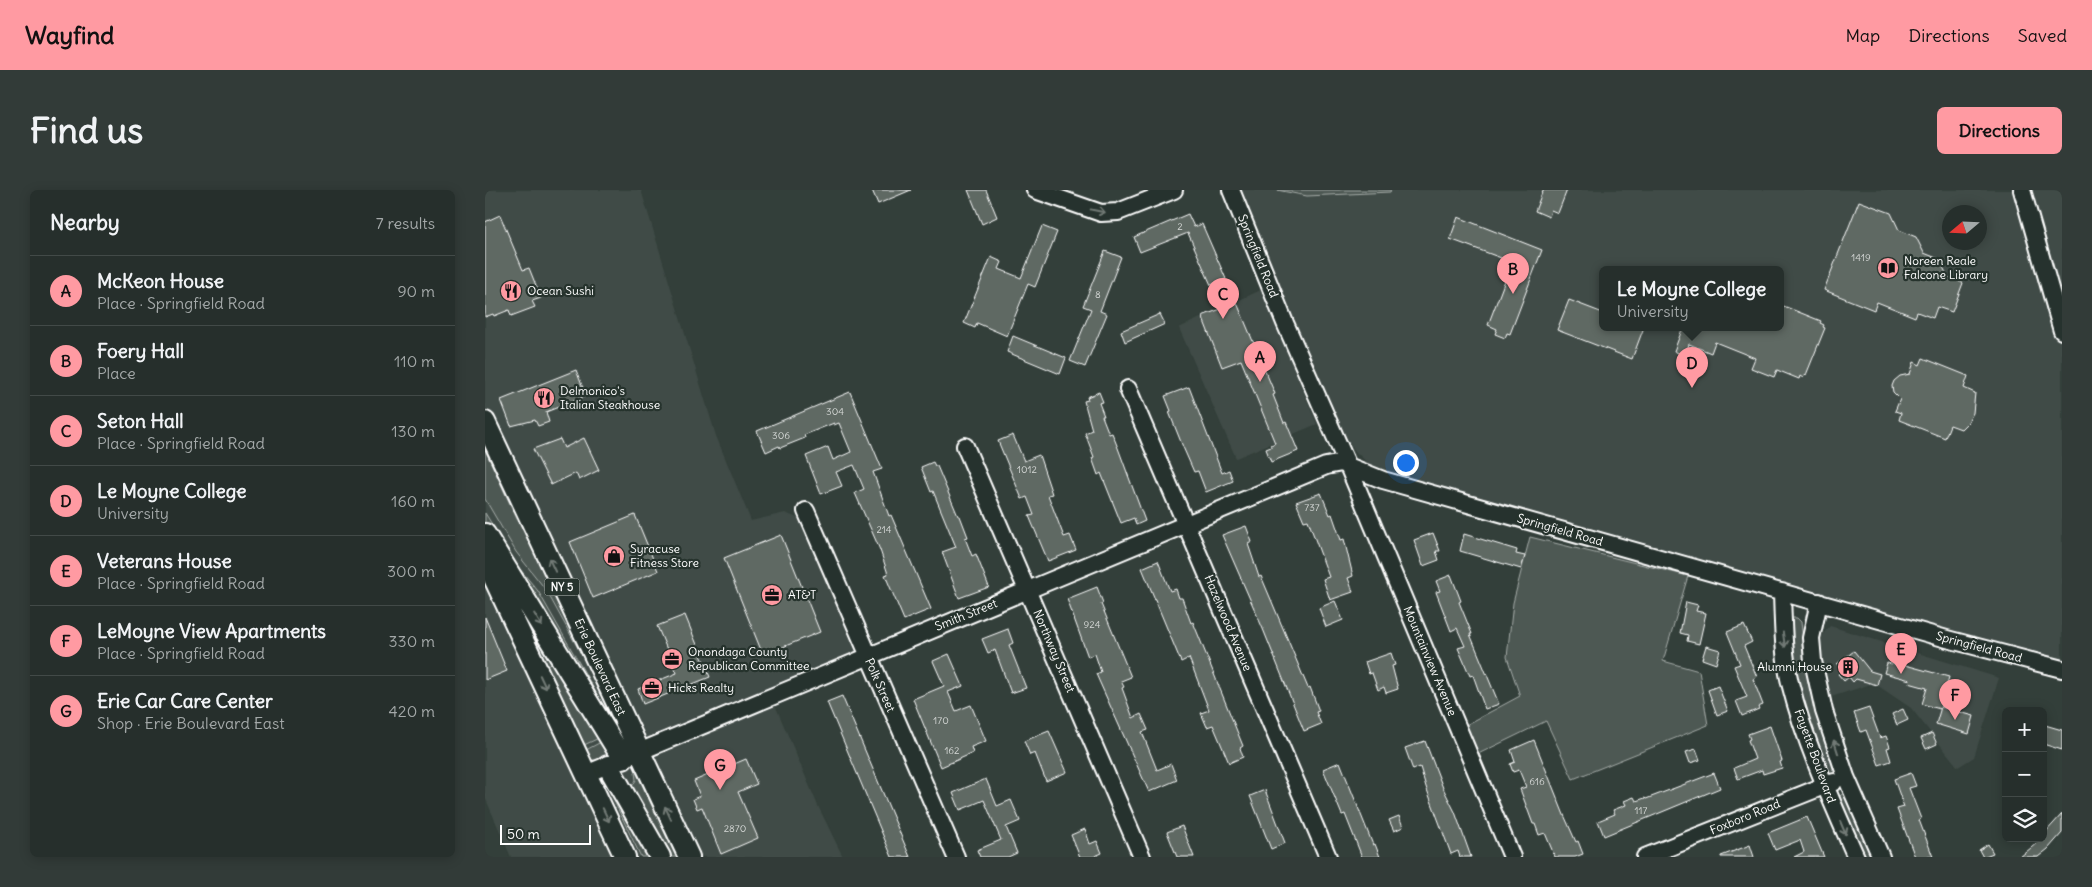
<!DOCTYPE html>
<meta charset="utf-8">
<style>
body{margin:0;font-family:Delius,sans-serif;background:#323b38;color:#f1f3f6}
.controls{position:absolute;right:15px;bottom:15px;display:grid;overflow:hidden;border-radius:8px;box-shadow:0 2px 12px #0003}
.controls button{width:45px;height:45px;display:grid;place-items:center;padding:0;border:0;border-bottom:1px solid #424a48;background:#262f2c;color:#f1f3f6;font:25px sans-serif}
.compass{position:absolute;left:1457px;top:15px;width:45px;height:45px;border-radius:50%;background:#262f2c;box-shadow:0 2px 12px #0003;rotate:251deg}
.scale{position:absolute;left:15px;bottom:12px;width:91px;box-sizing:border-box;padding-left:5px;border:2px solid #fff;border-top:0;font-size:14px;line-height:18px;white-space:nowrap;color:#fff;-webkit-text-stroke:4px #26332d;paint-order:stroke}
.you{position:absolute;left:920px;top:272px;width:18px;height:18px;margin:-12px;border:4px solid #fff;border-radius:50%;background:#1a73e8;box-shadow:0 0 0 8px #1a73e833}
.badge{display:grid;place-items:center;width:32px;height:32px;border-radius:50%;background:#ff9aa2;color:#111;font-size:16px;font-weight:700}
.pin{position:absolute;translate:-50% -41px;filter:drop-shadow(0 1px 2px #0008)}
.pin::after{content:'';position:absolute;top:26px;width:18px;height:15px;background:inherit;clip-path:polygon(0 0,100% 0,50% 100%)}
.popup{position:absolute;left:1114px;top:76px;width:185px;height:65px;box-sizing:border-box;display:grid;place-content:center;border-radius:8px;background:#262f2c;filter:drop-shadow(0 1px 4px #0005);font-size:16px;white-space:nowrap;color:#a4a9a9}
.popup b{font-size:19px;color:#f1f3f6}
.popup::after{content:'';position:absolute;left:50%;top:100%;margin-left:-10px;border:10px solid transparent;border-top-color:#262f2c}
.list{margin:0;padding:0;list-style:none}
h2{display:flex;justify-content:space-between;align-items:center;height:65px;margin:0;padding:0 20px;font-size:21px}
h2 small{font-size:16px;font-weight:400;color:#a4a9a9}
.list li{display:grid;grid-template-columns:32px 1fr auto;gap:15px;align-items:center;box-sizing:border-box;height:70px;padding:0 20px;border-top:1px solid #424a48}
.list b{display:block;font-size:19px;white-space:nowrap}
.list p{margin:0;font-size:16px;white-space:nowrap;color:#a4a9a9}
.list em{font-size:16px;font-style:normal;color:#a4a9a9}
.icon{flex:none;width:28px;height:28px;fill:none;stroke:currentColor;stroke-width:2;stroke-linecap:round;stroke-linejoin:round}
.map{position:relative;flex:none;width:1577px;height:667px;overflow:hidden;border-radius:8px}
header{display:flex;align-items:center;gap:30px;box-sizing:border-box;height:70px;padding:0 25px;background:#ff9aa2;color:#111}
header strong{font-size:24px}
nav{display:flex;gap:28px;margin-inline-start:auto;font-size:18px}
.intro{display:flex;align-items:center;justify-content:space-between;box-sizing:border-box;height:120px;padding:0 30px}
h1{margin:0;font-size:35px}
.button{padding:12px 22px;border-radius:8px;background:#ff9aa2;color:#111;font-size:18px;font-weight:700}
main{display:flex;gap:30px;padding:0 30px}
aside{flex:1;background:#262f2c;border-radius:8px;box-shadow:0 2px 12px #0003}
.map>svg:first-child{display:block}
.built{fill:#404c47;fill-rule:evenodd}
.green{fill:#4d5853;stroke:#a6aca9}
.building{fill:#5f6964;stroke:#fff}
.lines{fill:none;stroke-linecap:round;stroke-linejoin:round}
.minor-casing{stroke:#fff;stroke-width:20}
.major-casing{stroke:#fff;stroke-width:24}
.minor{stroke:#26332d;stroke-width:16}
.major{stroke:#26332d;stroke-width:20}
.oneway{stroke:#727a76}
.labels{text-anchor:middle;stroke-width:4.5;stroke-linejoin:round;paint-order:stroke}
.number-label{font-size:10px;fill:#d7dad8}
.shield{fill:#26332d;stroke:#bec2c0;stroke-width:1}
.shield-label{font-size:11px;font-weight:bold;fill:#fff}
.street-label{font-size:12px;fill:#fff;stroke:#26332d}
.poi-label{font-size:12px;fill:#fff;stroke:#26332d;text-anchor:start}
</style>
<header>
<strong>Wayfind</strong>
<nav><a>Map</a><a>Directions</a><a>Saved</a></nav>
</header>
<div class="intro"><h1>Find us</h1><a class="button">Directions</a></div>
<main>
<aside>
<h2>Nearby<small>7 results</small></h2>
<ul class="list">
<li><span class="badge">A</span><div><b>McKeon House</b><p>Place · Springfield Road</p></div><em>90 m</em></li>
<li><span class="badge">B</span><div><b>Foery Hall</b><p>Place</p></div><em>110 m</em></li>
<li><span class="badge">C</span><div><b>Seton Hall</b><p>Place · Springfield Road</p></div><em>130 m</em></li>
<li><span class="badge">D</span><div><b>Le Moyne College</b><p>University</p></div><em>160 m</em></li>
<li><span class="badge">E</span><div><b>Veterans House</b><p>Place · Springfield Road</p></div><em>300 m</em></li>
<li><span class="badge">F</span><div><b>LeMoyne View Apartments</b><p>Place · Springfield Road</p></div><em>330 m</em></li>
<li><span class="badge">G</span><div><b>Erie Car Care Center</b><p>Shop · Erie Boulevard East</p></div><em>420 m</em></li>
</ul>
</aside>
<div class="map">
<svg width="1577" height="667" viewBox="0 0 1577 667">
<rect width="100%" height="100%" fill="#333f3a"/>
<filter id="ink" filterUnits="userSpaceOnUse"><feTurbulence type="fractalNoise" baseFrequency=".02" numOctaves="2"/><feDisplacementMap in="SourceGraphic" scale="10" xChannelSelector="R" yChannelSelector="G"/><feConvolveMatrix kernelMatrix="1 2 1 2 8 2 1 2 1" color-interpolation-filters="sRGB"/></filter>
<g filter="url(#ink)">
<path class="built" d="M0,0H156L231,246L266,331L300,323L315,329L378,479L290,515L333,616L358,667H26L0,607Z
M754,0H1577V470L1341,407L900,284L886,276L871,262L853,239ZM1464,22H1494V52H1464ZM1118,79H1296V137H1118Z
M776,100L832,234L751,268L694,138Z
M1345,436L1514,488L1489,567L1473,577L1426,518L1389,493L1346,507L1334,448Z"/>
<path class="green" d="M792,0H906L905,2L822,6Z
M0,260L32,329L60,373L128,522L61,400L31,362L0,309Z
M0,323L34,378L53,401L109,499L130,539L0,335Z
M1045,347L1203,386L1178,471L1214,481L1223,535L1088,589L1061,531L991,565L979,536L1035,506L1022,467L1028,413Z
M1308,428H1312L1316,432L1322,486L1349,574V579L1346,582H1342L1324,540L1308,472L1305,430Z
M46,437L114,548L99,555L45,441Z
M116,552L124,566L113,571L105,569L101,560Z
M150,582L152,584L191,667H179L146,598L151,590Z
M1360,602L1387,667H1377L1351,609Z
M132,608L168,667H156L130,613Z"/>
<path class="building" d="M387,0H426L393,14Z
M483,0H501L512,27L497,34Z
M1058,0H1082L1073,23L1066,20L1064,27L1050,21Z
M1374,11L1406,23L1414,40L1431,47L1439,63L1454,69L1463,87L1478,93L1467,122L1452,117L1448,128L1432,122L1430,127L1392,112L1389,120L1339,100Z
M703,24L709,37L717,34L741,89L726,95L703,43L655,62L649,47Z
M15,25L38,80L44,78L56,108L47,111L50,117L26,126L24,120L9,126L8,124L0,127V32Z
M973,27L1057,60L1025,144L1022,143L1020,148L1010,144L1012,139L1003,135L1027,72L965,49Z
M557,36L572,42L550,97L543,94L522,146L492,133L490,138L479,133L506,67L517,72L514,79L536,88Z
M620,61L636,67L615,121L622,124L600,177L585,171L606,119L598,116Z
M1084,110L1118,123V137H1159L1147,169L1072,140Z
M752,113L790,204L788,205L799,233L801,232L813,261L786,272L781,259L786,257V255L790,253L756,170L737,177L717,126Z
M1296,115L1336,131L1335,133L1339,135L1338,137L1340,138L1321,185L1320,184L1318,188L1315,186L1314,189L1292,180L1289,187L1266,178L1270,168L1230,152L1226,163L1204,154L1200,166L1189,161L1198,137H1296Z
M675,124L680,134L640,152L636,141Z
M528,146L581,168L575,184L522,162Z
M1438,168L1483,186L1479,198L1490,203L1488,223L1483,232L1476,239L1465,235L1460,248L1414,230L1416,223L1410,221L1415,209L1408,202L1407,196L1409,191L1415,186L1425,184L1429,172L1435,175Z
M91,180L101,206L61,222L64,232L53,236L50,230L26,236L16,210Z
M704,197L737,283L744,280L748,291L721,302L713,281L709,282L698,257L684,222L686,221L680,206Z
M365,202L397,279L388,282L404,326L406,325L446,419L419,430L400,385L403,384L395,360L370,303L379,299L369,275L351,282L357,296L336,304L321,266L343,257L348,270L366,262L354,233L349,235V233L319,245L320,248L295,258L294,256L281,262L272,241Z
M614,202L618,212L614,213L619,226H617L624,244L627,243L633,258L660,331L651,335L649,328L636,333L616,283L613,285L607,268L609,267L600,243L607,240L599,211L603,210L602,207Z
M528,245L539,271L554,265L567,304L563,305L579,347L585,345L591,360L563,371L544,326L549,325L542,307L537,309L513,251Z
M99,248L114,280L94,290L91,283L66,295L48,259L75,249L79,258Z
M448,272L450,276H452L473,326H475L483,347L480,348L487,366L491,364L504,397L474,408L457,362L471,357L448,301L446,302L436,277Z
M836,303L845,325L847,324L856,350L859,349L868,386L863,388L868,402L845,410L838,389L844,387L823,330L819,331L811,312Z
M150,325L173,381L108,408L85,352Z
M761,336L767,352L763,354L774,387L776,386L787,412L823,498L825,497L834,521L831,522L836,534L819,541L778,439L737,345Z
M948,343L955,361H951L954,370L938,376L929,350Z
M979,344L1032,360L1031,364L1040,366L1036,379L975,361Z
M296,345L335,442L278,465L239,368Z
M673,371L685,401L691,399L694,408H697L706,433L708,432L758,556L755,558L758,567L744,573L728,535L722,537L716,523L724,520L704,468L696,472L657,378Z
M966,385L976,411L974,412L987,444H985L1014,514L1000,519L988,485L985,486L973,458L980,456L972,438L966,441L951,402L955,401L951,391Z
M612,397L618,413L616,414L646,487L636,491L639,497L637,498L648,528L656,524L663,540L657,542L672,580L686,574L692,590L664,602L615,493L611,484L616,482L610,464L603,467L582,409Z
M850,411L858,430L841,437L834,418Z
M1201,412L1213,415L1211,421L1221,423L1214,454L1202,451L1203,445L1195,443Z
M200,425L225,487L158,514L153,499L192,483L172,436Z
M0,427L22,481L0,490Z
M1259,435L1267,452L1259,456L1272,487L1268,489L1278,515L1273,517L1274,519L1257,526L1251,511L1262,507L1249,476L1255,474L1242,442Z
M523,439L528,453L524,455L541,498L526,503L510,460L503,463L497,449Z
M1221,456L1235,460L1231,474L1217,469Z
M1369,461L1385,481L1395,484L1392,495L1371,489L1368,492L1364,487L1359,491L1353,484L1357,481L1352,474Z
M906,463L910,475L907,476L913,499L901,503L899,497L893,500L887,483L884,484L880,472Z
M464,464L478,496L463,502L471,521L486,515L501,551L486,557L488,563L456,577L428,509L459,496L448,471Z
M1402,473L1412,475L1413,473L1464,487L1455,519L1437,514L1442,498L1424,493L1425,490L1399,483Z
M1233,496L1243,521L1232,525L1223,500Z
M357,506L425,667H407L342,512Z
M1456,517L1489,526L1484,544L1451,534Z
M1384,518L1395,548L1401,546L1405,557L1402,558L1406,571L1394,575L1381,540L1376,542L1369,523Z
M1418,519L1423,530L1412,535L1407,524Z
M1560,535L1577,540V560L1558,554Z
M1285,536L1297,571L1295,572L1297,578L1278,584L1277,580L1253,589L1249,578L1270,569L1263,550L1265,549L1263,544Z
M564,541L582,582L561,591L550,563L545,565L539,551Z
M1447,543L1452,554L1441,559L1436,548Z
M1049,550L1079,625L1091,652L1093,651L1098,664L1090,667H1070L1060,643L1054,645L1050,634H1048L1035,599L1041,597L1034,580L1028,582L1025,574L1030,572L1026,560Z
M940,551L958,598L970,622L986,667H975L973,661L966,664L941,597L935,577L928,580L920,558Z
M1211,559L1215,570L1205,573L1201,562Z
M261,569L272,594L253,602L273,648L236,664L217,617L212,619L208,609L215,606L209,591Z
M855,572L888,655L890,654L895,667H877L860,624L857,625L838,579Z
M1229,583L1235,598L1119,646L1113,631L1130,624L1128,620L1141,615L1139,611L1149,607L1151,611L1160,608L1161,609Z
M1426,583L1431,596L1424,598L1436,629L1434,630L1448,667H1430L1412,619L1419,617L1409,589Z
M501,589L512,616L526,610L535,631L521,637L532,663L523,667H495L492,660L516,650L499,610L475,620L468,603Z
M780,600L800,653L786,659L765,606Z
M1577,624V643L1563,659L1553,667H1535L1558,648L1561,645L1559,644Z
M914,626L918,637L909,641L904,630Z
M1322,627L1339,667H1309L1319,662L1315,650L1290,660L1283,643Z
M697,636L709,667H692L682,642Z
M600,639L605,654L612,651L617,663L608,667H595L586,645Z
M1503,654L1508,663L1498,667L1494,660Z
M1265,655L1269,667H1236V666Z"/>
<g class="lines">
<g class="minor-casing">
<path id="minor" d="M550,0L616,23L633,22L689,0
M746,0L800,133L863,276L898,290L1462,449L1577,479
M1537,0L1577,141
M643,199L843,667
M480,256L657,667
M321,321L471,667
M1297,402C1298,432 1298,463 1305,493C1320,553 1346,610 1371,667
M1334,412L1326,448L1328,471L1339,521L1361,587L1396,667
M101,584L841,276L857,273L863,276L1027,667
M1160,667L1349,592"/>
</g>
<g class="major-casing">
<path id="major" d="M0,232L204,667
M0,344L138,569
M0,369L140,667
M123,576L175,667"/>
</g>
<use href="#minor" class="minor"/>
<use href="#major" class="major"/>
</g>
<defs><path id="oneway-shaft" d="M-6 0H5M1.5-3L5.5 0L1.5 3" fill="none" stroke-width="1.6" stroke-linecap="round" stroke-linejoin="round" transform="scale(1.25)"/></defs>
<g class="oneway">
<use href="#oneway-shaft" transform="translate(613 21) rotate(12)"/>
<use href="#oneway-shaft" transform="translate(67 375) rotate(-115)"/>
<use href="#oneway-shaft" transform="translate(53 430) rotate(59)"/>
<use href="#oneway-shaft" transform="translate(1299 450) rotate(82)"/>
<use href="#oneway-shaft" transform="translate(58 492) rotate(65)"/>
<use href="#oneway-shaft" transform="translate(1351 557) rotate(-108)"/>
<use href="#oneway-shaft" transform="translate(183 623) rotate(-115)"/>
<use href="#oneway-shaft" transform="translate(121 625) rotate(65)"/>
<use href="#oneway-shaft" transform="translate(1358 638) rotate(67)"/>
</g>
</g>
<defs>
<g id="library-disc" transform="scale(1.125)"><circle r="9.5" fill="#ff9aa2" stroke="#26332d"/><path d="M-6-4Q-3-5.5-.7-3.5V5Q-3 3-6 4ZM6-4Q3-5.5 .7-3.5V5Q3 3 6 4Z" fill="#111"/></g>
<g id="restaurant-disc" transform="scale(1.125)"><circle r="9.5" fill="#ff9aa2" stroke="#26332d"/><path d="M-5-6h1v4h1v-4h1v4h1v-4h1v5L-1.5 .5V6h-2V.5L-5-1ZM5-6V6H3V1.5H1.5Q1.5-4 5-6Z" fill="#111"/></g>
<g id="shop-disc" transform="scale(1.125)"><circle r="9.5" fill="#ff9aa2" stroke="#26332d"/><path d="M-5-2.5h2.3a2.7 3.5 0 0 1 5.4 0H5L5.5 6h-11ZM-1.5-2.5h3a1.5 2.3 0 0 0-3 0Z" fill="#111"/></g>
<g id="office-disc" transform="scale(1.125)"><circle r="9.5" fill="#ff9aa2" stroke="#26332d"/><path d="M-6-3h4V-5.5h4V-3h4V5H-6ZM-1-4.5V-3h2v-1.5ZM-6 0V1H6V0Z" fill="#111"/></g>
<g id="building-disc" transform="scale(1.125)"><circle r="9.5" fill="#ff9aa2" stroke="#26332d"/><path d="M-4-6H4V6H1V3H-1V6H-4ZM-2.5-4.3h1.7v1.8h-1.7ZM.8-4.3h1.7v1.8H.8ZM-2.5-1h1.7V.8h-1.7ZM.8-1h1.7V.8H.8Z" fill="#111"/></g>
</defs>
<g fill-rule="evenodd">
<use href="#library-disc" x="1403" y="78"/>
<use href="#restaurant-disc" x="26" y="101"/>
<use href="#restaurant-disc" x="59" y="208"/>
<use href="#shop-disc" x="129" y="366"/>
<use href="#office-disc" x="287" y="405"/>
<use href="#office-disc" x="187" y="469"/>
<use href="#building-disc" x="1363" y="477"/>
<use href="#office-disc" x="167" y="498"/>
</g>
<g class="labels">
<g class="number-label">
<text x="695" y="40">2</text>
<text x="1376" y="71">1419</text>
<text x="613" y="108">8</text>
<text x="350" y="225">304</text>
<text x="296" y="249">306</text>
<text x="542" y="283">1012</text>
<text x="827" y="321">737</text>
<text x="399" y="343">214</text>
<text x="607" y="438">924</text>
<text x="456" y="534">170</text>
<text x="467" y="564">162</text>
<text x="1052" y="595">616</text>
<text x="1156" y="624">117</text>
<text x="250" y="642">2870</text>
</g>
<rect class="shield" x="59.5" y="388.5" width="35" height="17" rx="4"/>
<g class="shield-label">
<text x="77" y="401">NY 5</text>
</g>
<g class="street-label">
<text transform="translate(773 66) rotate(68)" y="4">Springfield Road</text>
<text transform="translate(1075 340) rotate(16)" y="4">Springfield Road</text>
<text transform="translate(481 425) rotate(-22)" y="4">Smith Street</text>
<text transform="translate(743 433) rotate(67)" y="4">Hazelwood Avenue</text>
<text transform="translate(1494 457) rotate(15)" y="4">Springfield Road</text>
<text transform="translate(569 461) rotate(67)" y="4">Northway Street</text>
<text transform="translate(945 471) rotate(67)" y="4">Mountainview Avenue</text>
<text transform="translate(115 477) rotate(65)" y="4">Erie Boulevard East</text>
<text transform="translate(395 495) rotate(66)" y="4">Polk Street</text>
<text transform="translate(1330 566) rotate(70)" y="4">Fayette Boulevard</text>
<text transform="translate(1260 627) rotate(-22)" y="4">Foxboro Road</text>
</g>
<g class="poi-label">
<text x="1419" y="75">Noreen Reale<tspan x="1419" dy="14">Falcone Library</tspan></text>
<text x="42" y="105">Ocean Sushi</text>
<text x="75" y="205">Delmonico's<tspan x="75" dy="14">Italian Steakhouse</tspan></text>
<text x="145" y="363">Syracuse<tspan x="145" dy="14">Fitness Store</tspan></text>
<text x="303" y="409">AT&amp;T</text>
<text x="203" y="466">Onondaga County<tspan x="203" dy="14">Republican Committee</tspan></text>
<text x="1347" y="481" text-anchor="end">Alumni House</text>
<text x="183" y="502">Hicks Realty</text>
</g>
</g>
</svg>
<div class="controls">
<button>+</button>
<button>−</button>
<button><svg class="icon" aria-label="layers" viewBox="0 0 24 24"><path d="M12 4l9 5-9 5-9-5zM3 14l9 5 9-5"/></svg></button>
</div>
<svg class="compass" viewBox="-18 -18 36 36"><path d="M0-13l5 13h-10z" fill="#e53935"/><path d="M0 13l5-13h-10z" fill="#a4a9a9"/></svg>
<div class="scale">50 m</div>
<div class="you"></div>
<div class="pin badge" style="left:775px;top:192px">A</div>
<div class="pin badge" style="left:1028px;top:104px">B</div>
<div class="pin badge" style="left:738px;top:129px">C</div>
<div class="pin badge" style="left:1207px;top:198px">D</div>
<div class="popup"><b>Le Moyne College</b>University</div>
<div class="pin badge" style="left:1416px;top:484px">E</div>
<div class="pin badge" style="left:1470px;top:530px">F</div>
<div class="pin badge" style="left:235px;top:600px">G</div>
</div>
</main>
